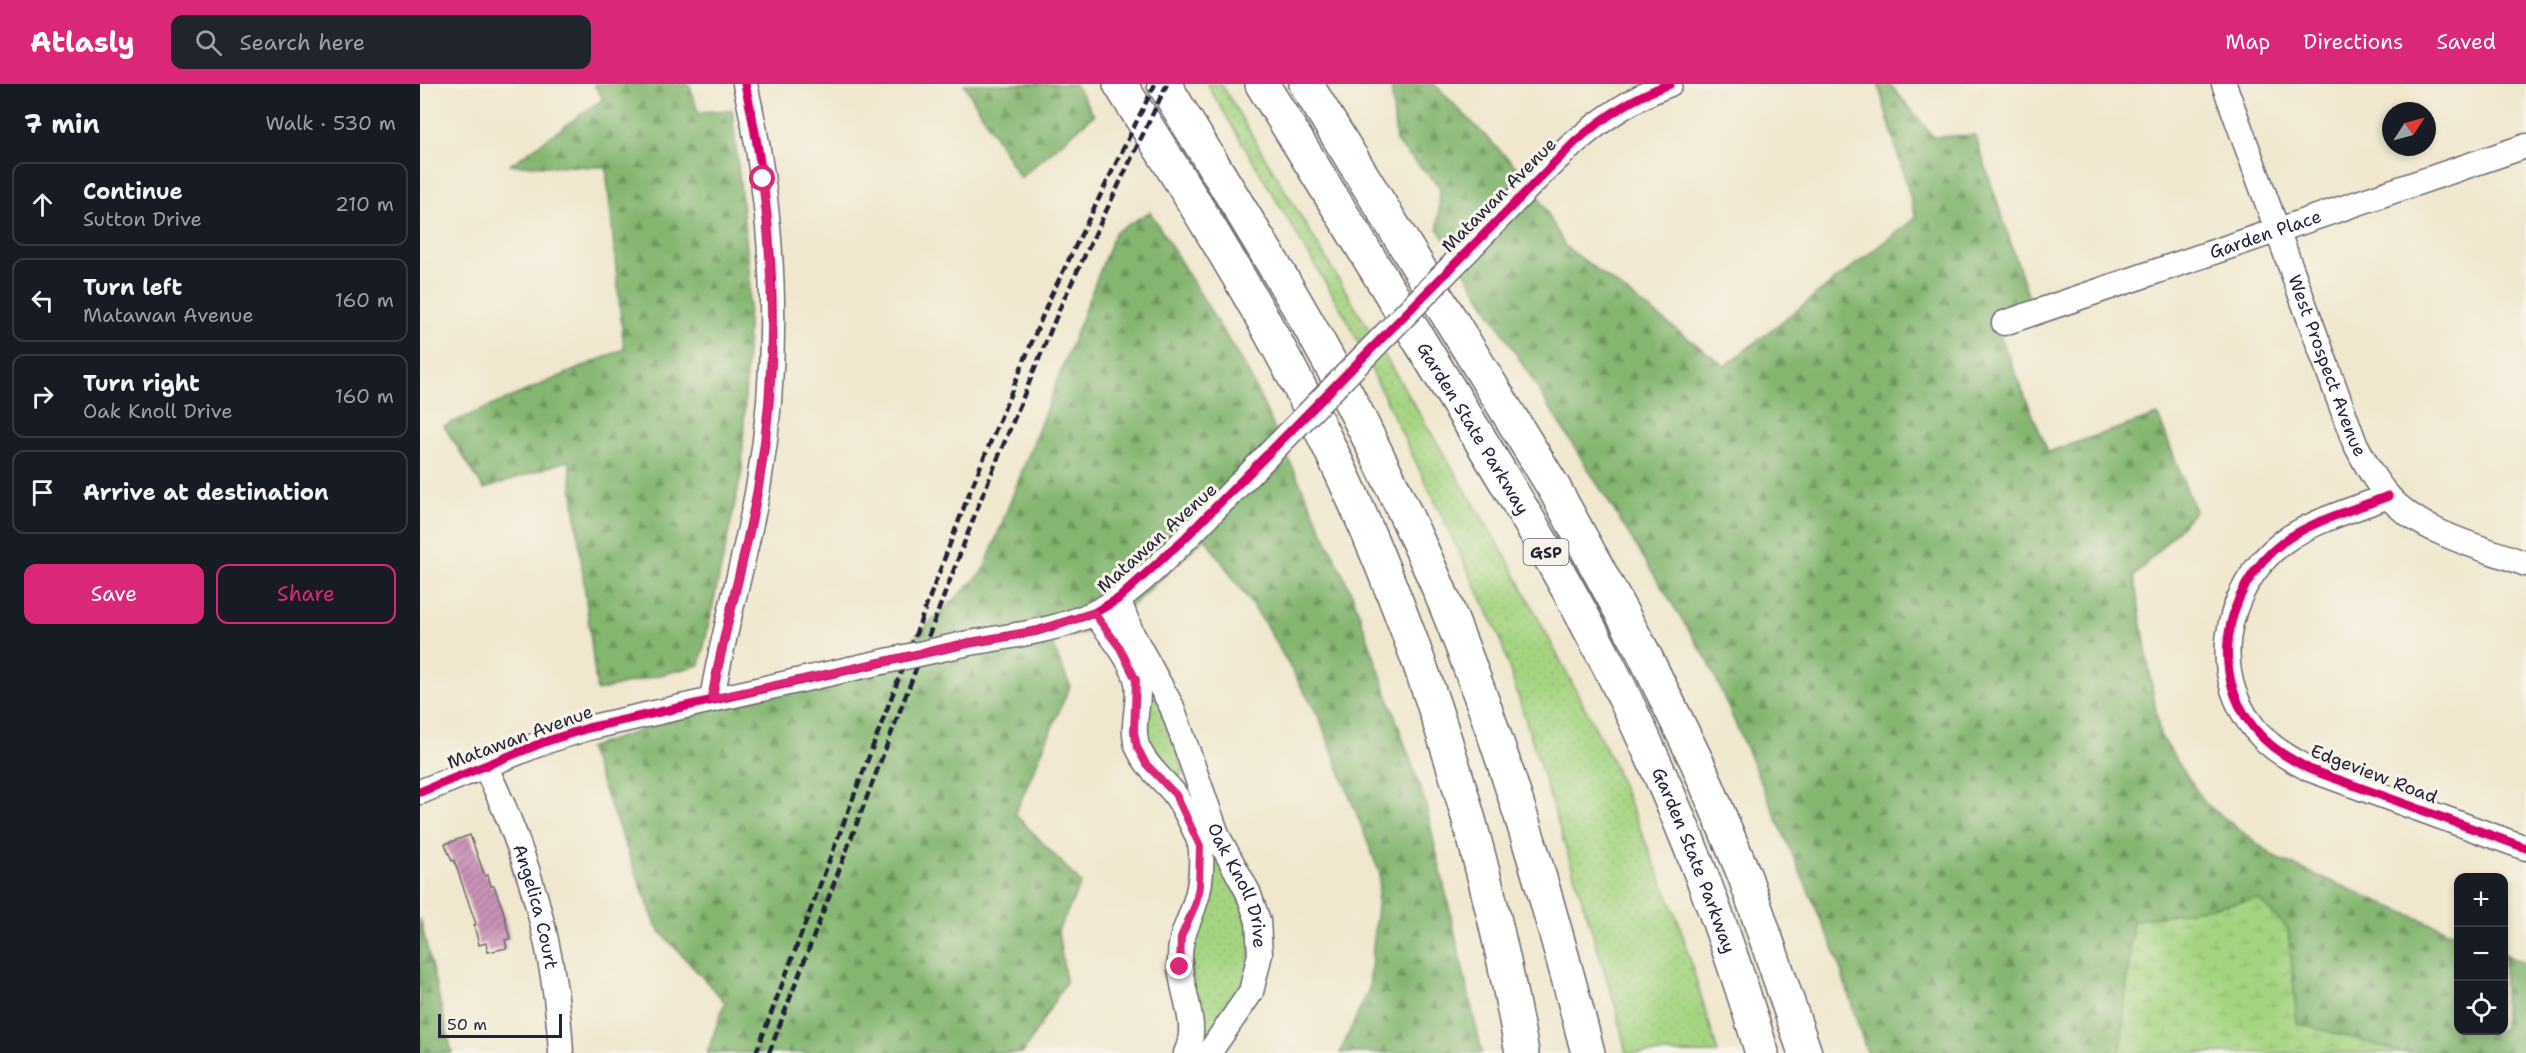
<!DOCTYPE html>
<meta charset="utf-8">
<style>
body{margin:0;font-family:"Shantell Sans",sans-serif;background:#20242c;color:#f1f3f6}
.controls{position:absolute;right:18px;bottom:18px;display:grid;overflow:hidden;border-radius:12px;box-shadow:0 3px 9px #0003}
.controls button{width:54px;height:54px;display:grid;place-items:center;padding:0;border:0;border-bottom:2px solid #363941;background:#171b24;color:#f1f3f6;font:30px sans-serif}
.compass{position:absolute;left:1962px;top:18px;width:54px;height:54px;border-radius:50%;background:#171b24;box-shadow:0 3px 9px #0003;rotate:54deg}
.scale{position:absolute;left:18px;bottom:15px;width:124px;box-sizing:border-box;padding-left:6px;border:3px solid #22223b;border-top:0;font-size:16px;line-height:21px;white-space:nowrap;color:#22223b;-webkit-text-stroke:4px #f7f3e8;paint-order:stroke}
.stop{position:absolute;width:18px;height:18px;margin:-14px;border:4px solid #db2777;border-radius:50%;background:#fff}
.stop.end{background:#db2777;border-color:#fff;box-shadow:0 2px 6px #0008}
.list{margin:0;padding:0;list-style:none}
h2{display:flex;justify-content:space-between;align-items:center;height:78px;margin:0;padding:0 24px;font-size:26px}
h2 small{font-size:20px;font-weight:400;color:#9ea1a6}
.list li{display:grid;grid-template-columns:39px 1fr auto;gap:18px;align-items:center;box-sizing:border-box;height:84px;margin:0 12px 12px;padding:0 12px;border:2px solid #363941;border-radius:12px}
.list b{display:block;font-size:22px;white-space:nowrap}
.list p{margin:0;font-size:20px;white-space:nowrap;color:#9ea1a6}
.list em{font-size:20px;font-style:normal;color:#9ea1a6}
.actions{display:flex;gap:12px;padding:18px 24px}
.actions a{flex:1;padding:14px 0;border:2px solid #db2777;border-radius:12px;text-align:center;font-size:21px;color:#db2777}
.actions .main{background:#db2777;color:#fff}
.icon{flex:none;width:33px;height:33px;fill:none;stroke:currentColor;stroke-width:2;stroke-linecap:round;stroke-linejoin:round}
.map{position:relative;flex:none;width:2106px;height:969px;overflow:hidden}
header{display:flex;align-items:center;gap:36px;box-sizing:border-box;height:84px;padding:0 30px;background:#db2777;color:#fff}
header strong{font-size:28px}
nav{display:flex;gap:33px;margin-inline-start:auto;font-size:21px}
.search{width:420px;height:54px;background:#20242c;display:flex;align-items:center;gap:15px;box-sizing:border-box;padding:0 21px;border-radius:12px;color:#9ea1a6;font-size:22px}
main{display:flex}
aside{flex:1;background:#171b24}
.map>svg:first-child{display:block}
.grass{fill:url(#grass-dots);stroke:#647b5e;stroke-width:1.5}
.forest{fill:url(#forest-firs);stroke:#536c55;stroke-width:1.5}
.wetland{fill:url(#wetland-marsh);stroke:#647b5e;stroke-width:1.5}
.building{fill:url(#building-hatch)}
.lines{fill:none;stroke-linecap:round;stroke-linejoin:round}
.minor-casing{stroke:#6a676e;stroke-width:27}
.highway-casing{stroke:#6a676e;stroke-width:36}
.minor{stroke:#fff;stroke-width:24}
.highway{stroke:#fff;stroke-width:33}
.rail{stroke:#22223b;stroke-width:4.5;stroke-dasharray:9 4.5;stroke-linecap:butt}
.minor-bridge-casing{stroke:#6a676e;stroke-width:27;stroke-linecap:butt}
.minor-bridge{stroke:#fff;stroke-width:24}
.cycleway-casing{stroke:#f7f3e8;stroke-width:13}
.cycleway{stroke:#d6006c;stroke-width:9}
.route{stroke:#db2777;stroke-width:8}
.labels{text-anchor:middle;stroke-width:6;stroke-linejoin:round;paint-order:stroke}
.shield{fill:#f7f3e8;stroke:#62616f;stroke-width:1.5}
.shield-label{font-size:16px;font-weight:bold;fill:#22223b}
.street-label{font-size:18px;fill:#22223b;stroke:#f7f3e8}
</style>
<header>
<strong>Atlasly</strong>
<div class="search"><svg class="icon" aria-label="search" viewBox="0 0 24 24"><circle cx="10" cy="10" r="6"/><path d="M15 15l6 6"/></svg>Search here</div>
<nav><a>Map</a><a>Directions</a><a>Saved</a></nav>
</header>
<main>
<aside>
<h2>7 min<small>Walk · 530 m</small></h2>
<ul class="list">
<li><svg class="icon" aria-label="ahead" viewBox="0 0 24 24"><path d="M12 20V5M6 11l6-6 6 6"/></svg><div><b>Continue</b><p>Sutton Drive</p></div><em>210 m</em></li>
<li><svg class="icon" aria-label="left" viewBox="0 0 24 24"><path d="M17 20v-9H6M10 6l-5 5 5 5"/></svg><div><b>Turn left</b><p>Matawan Avenue</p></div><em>160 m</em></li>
<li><svg class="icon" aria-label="right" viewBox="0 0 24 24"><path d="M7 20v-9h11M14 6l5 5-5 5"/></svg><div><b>Turn right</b><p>Oak Knoll Drive</p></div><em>160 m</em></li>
<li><svg class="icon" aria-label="arrive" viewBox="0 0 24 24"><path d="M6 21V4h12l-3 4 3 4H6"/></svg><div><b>Arrive at destination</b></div></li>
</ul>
<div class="actions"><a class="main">Save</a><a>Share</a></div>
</aside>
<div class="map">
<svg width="2106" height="969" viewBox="0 0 2106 969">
<defs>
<pattern id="grass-dots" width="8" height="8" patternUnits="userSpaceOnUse" patternTransform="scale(1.5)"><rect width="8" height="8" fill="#a5d481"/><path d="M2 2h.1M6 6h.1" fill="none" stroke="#8eb670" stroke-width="1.8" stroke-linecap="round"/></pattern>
<pattern id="forest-firs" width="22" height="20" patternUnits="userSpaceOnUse" patternTransform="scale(1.5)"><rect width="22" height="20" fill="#84b66f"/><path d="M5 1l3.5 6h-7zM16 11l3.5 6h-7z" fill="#6c945c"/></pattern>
<pattern id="wetland-marsh" width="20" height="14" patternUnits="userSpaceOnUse" patternTransform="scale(1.5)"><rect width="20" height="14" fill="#a5d481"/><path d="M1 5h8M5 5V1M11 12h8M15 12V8" fill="none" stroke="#8eb670"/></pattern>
<pattern id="building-hatch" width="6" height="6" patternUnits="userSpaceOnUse" patternTransform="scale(1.5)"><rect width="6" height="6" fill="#ca92b8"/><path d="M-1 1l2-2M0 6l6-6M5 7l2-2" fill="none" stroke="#a47797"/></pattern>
</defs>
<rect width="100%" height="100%" fill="#f7f3e8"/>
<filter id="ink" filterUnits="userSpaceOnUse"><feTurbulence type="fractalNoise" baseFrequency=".0167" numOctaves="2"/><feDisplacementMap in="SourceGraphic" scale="12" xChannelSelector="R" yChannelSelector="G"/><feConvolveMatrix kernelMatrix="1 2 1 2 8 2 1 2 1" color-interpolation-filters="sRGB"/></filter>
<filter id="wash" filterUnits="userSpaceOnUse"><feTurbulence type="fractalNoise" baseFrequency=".008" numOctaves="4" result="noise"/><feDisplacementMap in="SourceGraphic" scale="24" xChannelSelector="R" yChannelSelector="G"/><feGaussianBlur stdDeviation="1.35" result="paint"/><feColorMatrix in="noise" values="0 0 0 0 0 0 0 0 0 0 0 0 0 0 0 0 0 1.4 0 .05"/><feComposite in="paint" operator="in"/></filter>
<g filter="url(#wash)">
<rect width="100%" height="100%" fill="#f0e7ce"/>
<path class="grass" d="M787,0H801L1090,480L1189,670L1259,839L1298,969H1206L1197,927L1079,551L927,235Z
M734,605L764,687C759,693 756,697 748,694L721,647L726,606Z
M773,713L813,795L833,853L825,899L788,952L781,948L772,906L770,850L777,832L768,714Z"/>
<path class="forest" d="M174,0H269L278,28L312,26L330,193L322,387L280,581L177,607L149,376L64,405L24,342L204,265L186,83L90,81L183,15Z
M544,0H655L674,31L600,94Z
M971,0H1014L1110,97L1145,162L1305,282L1496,133L1458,0H1470L1513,53L1555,51L1615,232L1579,249L1628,368L1738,331L1775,427L1714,493L1740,651L1784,718L1856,774L2038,851V946H2084V870L2106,880V969H1978V967L1877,940L1868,845L1713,837L1700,969H1447L1415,868L1288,577L1018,145L1020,103L976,58Z
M730,128L828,288L933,512L1005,718L1062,969H920L949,905L960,790L899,633L844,538L785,454L714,520L664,549L631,557L650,602L595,730L661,799L638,847L646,898L603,969H287L305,918L237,844L168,664L440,574L480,567L563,488L695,148Z
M0,834L32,969H0Z"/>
<path class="wetland" d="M1838,815L1868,845L1877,939L1978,967V969H1700L1713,837Z"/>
<g id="blocks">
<path class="building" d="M50,751L65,792L68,791L71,802H74L83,826L90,855L85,856L87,864L68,868L66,859L59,861L54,841L56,840L34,776L32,777L25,760Z"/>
</g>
</g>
<g filter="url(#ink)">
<use href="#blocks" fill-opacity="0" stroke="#6a676e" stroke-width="1.5"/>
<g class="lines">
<g class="minor-casing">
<g id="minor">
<path id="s1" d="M1804,0L1934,357C1944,376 1954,397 1969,413C2001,449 2061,463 2106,480"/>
<path d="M1049,165C1109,104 1166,31 1250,0"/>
<path id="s2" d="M1584,239L2106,62"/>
<path d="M1968,412C1934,426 1893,436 1863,458C1802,505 1785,598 1844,655C1857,668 1873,676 1889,685L2106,764"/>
<path id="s3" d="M698,515L712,550L752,623L798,753L828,808L838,837L840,870L831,908L789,969"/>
<path d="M674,529C689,549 708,570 716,594C723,617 708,644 719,666C727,683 741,694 753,708C762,719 779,752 781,765C782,783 781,802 775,819C767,845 759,851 760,880C761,909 780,942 766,969"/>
<path d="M549,559C591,552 635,547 674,529C717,510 772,447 806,414"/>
<path d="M292,615C304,542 327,471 339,398C361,267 355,129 325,0"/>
<path id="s4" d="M65,682C109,772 136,869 141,969"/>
<path d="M0,708L124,658L168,644L430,585"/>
</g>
</g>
<g class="highway-casing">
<g id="highway">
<path d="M700,0C763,100 827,201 881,306C988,514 1061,739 1102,969"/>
<path d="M744,0C810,110 880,218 938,332C978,413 1018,496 1049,581C1097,708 1134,838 1168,969"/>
<path id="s5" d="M842,0C903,98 963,197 1023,295C1084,394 1144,492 1196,596C1255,716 1304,841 1342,969"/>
<path d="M886,0L1134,404L1223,568L1277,678L1325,793L1385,969"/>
</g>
</g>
<use href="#minor" class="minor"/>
<use href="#highway" class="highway"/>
<path class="rail" d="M336,969L549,410L630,214L735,0
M349,969L561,415L642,219L747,0"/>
<g class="minor-bridge-casing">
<path id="minor-bridge" d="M806,414L1049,165
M430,585L549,559"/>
</g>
<use href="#minor-bridge" class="minor-bridge"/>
<g class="cycleway-casing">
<path id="cycleway" d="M1968,412C1934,426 1893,436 1863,458C1802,505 1785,598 1844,655C1857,668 1873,676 1889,685L2106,764
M292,615C304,542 327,471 339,398C361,267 355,129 325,0
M0,708L124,658L168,644L549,559L617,547L674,529L698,515L765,454L1155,58C1184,33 1213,13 1250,0"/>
</g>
<use href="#cycleway" class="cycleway"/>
</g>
</g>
<g class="lines" filter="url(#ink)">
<path class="route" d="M343,95C353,196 357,298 339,398C327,471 304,542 292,615L549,559L617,547L674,529L700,564L716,596L714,648L717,663L726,680L756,711L780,762L779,802L776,819L761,853L760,883"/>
</g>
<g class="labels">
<rect class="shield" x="1103.5" y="455" width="45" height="26" rx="4.5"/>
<g class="shield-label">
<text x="1126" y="474">GSP</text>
</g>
<g class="street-label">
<text transform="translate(1079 111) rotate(-45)" y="6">Matawan Avenue</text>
<text dy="6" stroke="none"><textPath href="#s2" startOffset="276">Garden Place</textPath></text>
<text dy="6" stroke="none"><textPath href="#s1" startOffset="300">West Prospect Avenue</textPath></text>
<text dy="6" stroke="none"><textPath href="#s5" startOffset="404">Garden State Parkway</textPath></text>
<text transform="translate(737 454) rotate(-42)" y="6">Matawan Avenue</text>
<text transform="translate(100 653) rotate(-20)" y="6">Matawan Avenue</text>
<text transform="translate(1954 690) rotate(21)" y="6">Edgeview Road</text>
<text dy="6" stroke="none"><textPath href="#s5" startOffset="890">Garden State Parkway</textPath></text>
<text dy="6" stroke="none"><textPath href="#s3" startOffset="312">Oak Knoll Drive</textPath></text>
<text dy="6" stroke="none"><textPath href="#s4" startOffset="150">Angelica Court</textPath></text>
</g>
</g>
</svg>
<div class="controls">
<button>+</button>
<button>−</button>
<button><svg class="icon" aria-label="locate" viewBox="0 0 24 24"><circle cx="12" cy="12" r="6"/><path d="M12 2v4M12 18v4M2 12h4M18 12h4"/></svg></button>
</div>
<svg class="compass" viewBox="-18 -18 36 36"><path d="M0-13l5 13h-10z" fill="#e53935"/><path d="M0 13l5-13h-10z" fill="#9ea1a6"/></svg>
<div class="scale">50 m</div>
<div class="stop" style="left:343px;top:95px"></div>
<div class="stop end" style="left:760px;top:883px"></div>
</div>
</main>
